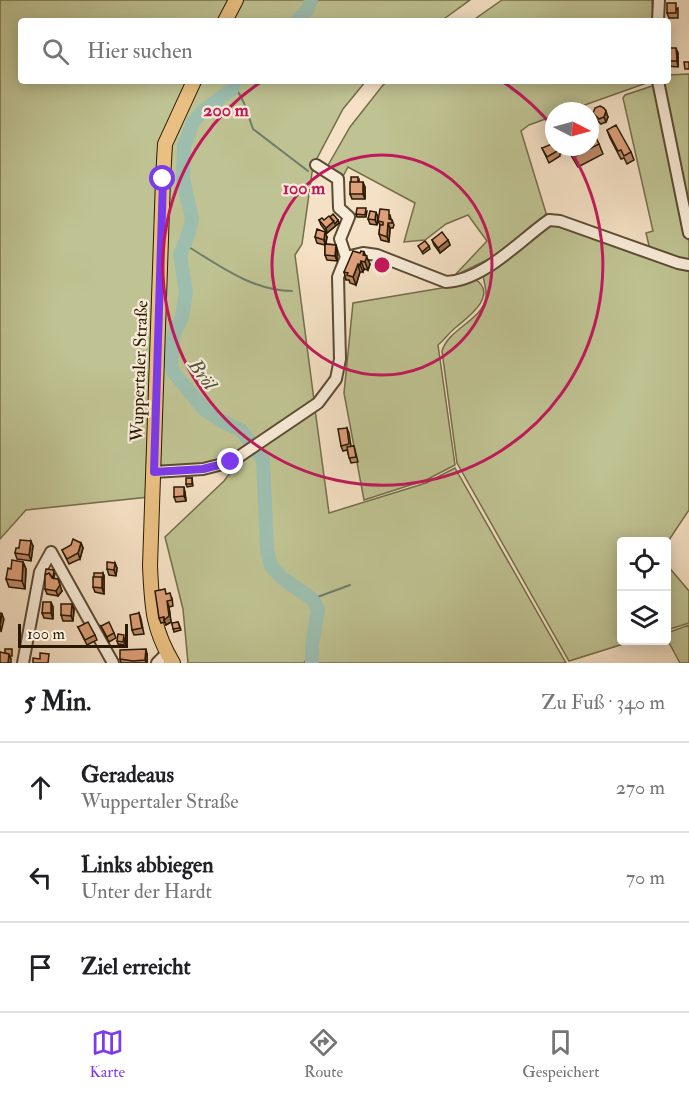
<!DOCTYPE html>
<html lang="de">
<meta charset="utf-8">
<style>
body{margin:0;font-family:"IM FELL Double Pica",serif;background:#f2f2f2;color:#202124}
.controls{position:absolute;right:18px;bottom:18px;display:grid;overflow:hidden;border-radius:6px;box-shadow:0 3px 15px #0003}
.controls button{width:54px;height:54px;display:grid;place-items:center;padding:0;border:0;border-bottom:2px solid #e0e0e0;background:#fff;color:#202124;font:30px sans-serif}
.compass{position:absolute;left:545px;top:102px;width:54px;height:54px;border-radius:50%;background:#fff;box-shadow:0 3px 15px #0003;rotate:96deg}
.scale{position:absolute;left:18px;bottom:15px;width:110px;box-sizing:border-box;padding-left:6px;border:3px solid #291902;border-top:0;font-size:16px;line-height:21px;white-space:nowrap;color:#291902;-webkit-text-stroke:4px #f8ecd9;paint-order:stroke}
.stop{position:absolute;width:18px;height:18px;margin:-14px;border:4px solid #7c3aed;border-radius:50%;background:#fff}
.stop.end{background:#7c3aed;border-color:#fff;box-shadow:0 2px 6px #0008}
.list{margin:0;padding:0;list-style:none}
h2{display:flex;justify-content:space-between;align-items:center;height:78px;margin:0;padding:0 24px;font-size:26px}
h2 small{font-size:20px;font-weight:400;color:#757577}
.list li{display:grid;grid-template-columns:39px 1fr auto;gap:18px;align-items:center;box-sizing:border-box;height:90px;padding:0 24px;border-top:2px solid #e0e0e0}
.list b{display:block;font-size:22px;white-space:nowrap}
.list p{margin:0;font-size:20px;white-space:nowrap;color:#757577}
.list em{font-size:20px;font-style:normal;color:#757577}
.icon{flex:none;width:33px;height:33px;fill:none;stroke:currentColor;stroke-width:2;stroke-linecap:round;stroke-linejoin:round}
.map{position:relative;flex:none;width:689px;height:663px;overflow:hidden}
.search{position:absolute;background:#fff;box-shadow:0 3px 15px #0003;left:18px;right:18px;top:18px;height:66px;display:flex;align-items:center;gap:15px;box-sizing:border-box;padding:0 21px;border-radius:6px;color:#757577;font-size:22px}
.sheet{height:348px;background:#fff}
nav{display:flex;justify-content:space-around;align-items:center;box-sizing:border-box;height:84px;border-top:2px solid #e0e0e0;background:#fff;font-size:16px;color:#757577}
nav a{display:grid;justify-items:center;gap:3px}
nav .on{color:#7c3aed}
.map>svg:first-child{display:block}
.green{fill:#bfc292;stroke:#746e4a;stroke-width:1.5}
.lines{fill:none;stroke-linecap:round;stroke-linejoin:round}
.stream{stroke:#6f7c6a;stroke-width:2}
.river{stroke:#9dbeaf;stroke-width:14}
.minor-casing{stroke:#5c4b33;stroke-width:14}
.major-casing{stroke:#291902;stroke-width:16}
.minor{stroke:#f8ecd9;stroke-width:10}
.major{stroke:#eac082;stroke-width:14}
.wall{fill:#be8a69;stroke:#291902;stroke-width:1.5}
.shaded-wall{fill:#9b7055;stroke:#291902;stroke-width:1.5}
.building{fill:#dda07a;stroke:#291902;stroke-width:1.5}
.route{stroke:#7c3aed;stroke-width:8}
.ring{fill:none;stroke:#c2185b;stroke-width:3}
.labels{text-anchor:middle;stroke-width:4.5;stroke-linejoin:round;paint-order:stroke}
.street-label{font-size:18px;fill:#291902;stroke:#f8ecd9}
.water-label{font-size:20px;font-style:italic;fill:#52533f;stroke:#f8ecd9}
.centre{fill:#c2185b;stroke:#f8ecd9;stroke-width:3}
.ring-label{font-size:18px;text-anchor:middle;font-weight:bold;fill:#c2185b;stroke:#f8ecd9;stroke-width:4.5;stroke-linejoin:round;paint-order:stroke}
</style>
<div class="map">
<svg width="689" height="663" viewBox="0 0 689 663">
<rect width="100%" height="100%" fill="#f5e1c5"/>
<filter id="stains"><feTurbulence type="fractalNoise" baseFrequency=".00333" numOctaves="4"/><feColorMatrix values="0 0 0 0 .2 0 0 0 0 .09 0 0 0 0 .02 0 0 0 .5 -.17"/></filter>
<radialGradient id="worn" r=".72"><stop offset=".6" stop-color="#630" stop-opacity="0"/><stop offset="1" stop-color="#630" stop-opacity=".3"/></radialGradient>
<path class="green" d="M0,0H233L220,21H21V81H188L160,142L149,497L26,510L0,539Z
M241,0H470L441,21H230Z
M502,0H652L653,21H472Z
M689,74V225L661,81H668V75Z
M200,81H366L343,109L313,166L302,244L295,255L314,400C287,420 251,450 220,462C202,468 182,466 164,467L159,463L170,146Z
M389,81H652L568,111H554V116L529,125L521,131L546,213L544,218L493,257L454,276L487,241L468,215L446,224L425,240L404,242L415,203L348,167L341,180L327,167L350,127L383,85Z
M652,86L658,89L689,242V262L650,250L646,233L653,231L623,98L625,95Z
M549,224L689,268V510L667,543L622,542V640L633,641L569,661L457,463L442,351C449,328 483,320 486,297C487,289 483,281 483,273Z
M470,279H475C499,295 468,317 455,328C449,333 444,340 438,345L455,465L426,480L364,500L344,393L353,303L442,288Z
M315,409L329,513L426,483L455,468L566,663H188L183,609L165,537L224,481L240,460Z
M667,565L689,591V623L667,630Z
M689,625V663H680L667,639V633Z"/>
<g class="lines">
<path class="stream" d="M234,84L244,103L253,129L308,171
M184,244C217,264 252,291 292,291
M312,599L350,585
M304,663L312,654"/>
<path class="river" d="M297,21L308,9L311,0
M235,81L232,89L203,111L193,122L184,146L183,179L192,219L189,232L180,255L186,292L182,317L174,334L171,363L173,372L204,409L220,420L242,431L263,460L267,549L271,566L282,578L312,599L318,609L312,645V663"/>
<g class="minor-casing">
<path id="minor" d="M658,21L659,0
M658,81L689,233
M316,165L338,179L339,208L349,217L340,239L346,257
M154,472L203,469L231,462L318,403L336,379L340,359L338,277L346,257L363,253L377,255L446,282C483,281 519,241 549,220L560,221L678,263L689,265
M51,552L113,663
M23,663L40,572L51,552
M157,663L167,653"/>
</g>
<g class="major-casing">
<path id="major" d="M225,21L236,0
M173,663C152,628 152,606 150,566L163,179L165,144L194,81"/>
</g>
<use href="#minor" class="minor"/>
<use href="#major" class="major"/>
</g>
<path class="wall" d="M678,8V18H669L667,13Z
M668,48L678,53V67L668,66Z
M593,113L608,117L606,122L601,124L595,118Z
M607,130L631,152L634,160L627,164L624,158L621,159L610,138Z
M599,144L603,154L578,167L568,150L560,154V156L549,163L542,148L554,147H590Z
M359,180V182L365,187V199H352L350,194Z
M367,211L366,217H357L356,214Z
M390,215L391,219L392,220L394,225L393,228H390L389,242L381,240L379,234L380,225L378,221Z
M378,217L377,225L370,224L368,219Z
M319,220H338L339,223L327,233L321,225Z
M315,237H327L326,244L336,245L337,250V261L327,260L325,255V245L317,243Z
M432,240H448L450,245L440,253L434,245Z
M366,256L370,264L368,270L364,269L363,272H360L356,285L350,283L349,280H346L344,272Z
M347,428L349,433L351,446H354L358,462L351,463L347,450L343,451L341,446Z
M192,478L193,486L187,487L186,484Z
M185,492L186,501L176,502L174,497Z
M81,543L83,548L80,559L69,564L62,550Z
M33,546L31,561L17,559L15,553Z
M23,562L26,569L25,589L9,587L6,579L11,569Z
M115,563L117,568L116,576L109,575L107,569Z
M55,573L54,578L62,591L58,596L47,594L45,589Z
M104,576V594L95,592L93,587Z
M166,594L172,598L173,606L169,607L171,622L166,625L165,622L161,623L159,618Z
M53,607V619L44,618L42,613Z
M74,609L73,621H63L61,615Z
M139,613L141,619L144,634L134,635L132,630Z
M178,622L181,630L174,632L172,623Z
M101,626L114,633L116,638L109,642Z
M78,627L95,635L97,640L87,645Z
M125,638L124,645L118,644L117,641Z
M147,654V663H121L120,659Z"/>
<path class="shaded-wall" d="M676,48L678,53V67L677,61Z
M606,111L608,117L606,122L604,117Z
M363,182L365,187V199L363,194Z
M376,212L378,217L377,225L375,220Z
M338,220L339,223L327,233L326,228L334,221Z
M388,223L390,228L389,242L387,237Z
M325,232L327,237L325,245L324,240Z
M448,240L450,245L440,253L438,248Z
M336,245L337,250V261L335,256Z
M429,246L430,249L423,254L422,252Z
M364,252L370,264L368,270L365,262L363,255Z
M361,261L364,269L363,272L360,265Z
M358,264L360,272L356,285L353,277Z
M184,487L185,492L186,501L184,496Z
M31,541L33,546L31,561L29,555Z
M81,543L83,548L80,559L78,553Z
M23,562L26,569L25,589L22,581Z
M115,563L117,568L116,576L114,570Z
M103,573L104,576V594L102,588V577Z
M58,579L62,591L58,596L56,591Z
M167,601L169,607L171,622L166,625L164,620Z
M51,602L53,607V619L51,613Z
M72,604L74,609L73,621L71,616Z
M2,614L4,619L1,632L0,624Z
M146,649L147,654V663L145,660Z
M9,654L11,659V663H8Z"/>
<path class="building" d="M667,3H676V13H667Z
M668,48H676L677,61H668Z
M684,62H689V69H685Z
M600,106L604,108L606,111L604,117L599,119L593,113L595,108Z
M590,125L599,144L574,157L569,147H590Z
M616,125L631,152L624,156L621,150L618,151L607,130Z
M554,143V147H557L559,150L547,157L542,148Z
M351,177H358V182H351Z
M350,182H363V194H350Z
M357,208H366L365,215L356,214Z
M380,209L389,210V219L392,220V223H388L387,237L379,234L380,225H383V222L378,221Z
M370,211L376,212L375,220L368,219Z
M333,214L338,220L335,224L330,217Z
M329,216L334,221L326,228L319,220L322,218L324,220Z
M317,229L325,232L324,240L315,237Z
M442,232L448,240L438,248L432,240Z
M425,241L429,246L422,252L418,246Z
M325,244L336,245L335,256L325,255Z
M353,251L360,253L361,251L364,252L363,255L367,256L365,262L361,261L360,265L358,264L353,277L347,275L348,273L344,272Z
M347,428L349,444L341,446L338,429Z
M354,446L356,457L349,458L347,447Z
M186,478H192V484H186Z
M174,487H184V496L174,497Z
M73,539L81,543L78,553L67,559L62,550L71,545Z
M20,540L31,541L29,555L15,553L16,548H19Z
M12,560L23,562L22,581L6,579L8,568L11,569Z
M107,562L115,563L114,570L107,569Z
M46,569L54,570L53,578L49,573L45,575Z
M49,573L52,578L58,579L60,585L56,591L45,589V575Z
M94,573H103V580L102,577H94Z
M93,577H102V588L93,587Z
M165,589L166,594L170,593L172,600L167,601L169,616L164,620V617L159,618L155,591Z
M43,602H51V613H42Z
M61,604H72L71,616L61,615Z
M0,613L2,614L0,624Z
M139,613L142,628L132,630L130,615Z
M88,622L95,635L85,640L78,627Z
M109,622L114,633L107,637L101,626Z
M178,622L180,628L173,629L172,623Z
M118,634L124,635L123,642L117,641Z
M5,649H12V656H10L9,654L5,653Z
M146,649L145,660L133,661L120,659V650Z
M0,652L9,654L8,663H0Z
M40,653L49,654L48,663H33V658L40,659Z"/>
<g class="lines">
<path class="route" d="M163,179L154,472L203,469L231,462"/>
</g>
<g class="ring">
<circle cx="382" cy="265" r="110"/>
<path d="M503 82A220 220 0 0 1 553 127M569 148A220 220 0 1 1 261 82"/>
</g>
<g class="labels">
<g class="street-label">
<text transform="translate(139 371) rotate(-88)" y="6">Wuppertaler Straße</text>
</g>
<g class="water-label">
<text transform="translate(203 374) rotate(54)" y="7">Bröl</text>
</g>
</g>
<circle cx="382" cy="265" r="9" class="centre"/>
<g class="ring-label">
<text x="226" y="116">200 m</text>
<text x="304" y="194">100 m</text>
</g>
<rect width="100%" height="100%" filter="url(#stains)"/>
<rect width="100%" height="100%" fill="url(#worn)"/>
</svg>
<div class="controls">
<button><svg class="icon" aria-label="locate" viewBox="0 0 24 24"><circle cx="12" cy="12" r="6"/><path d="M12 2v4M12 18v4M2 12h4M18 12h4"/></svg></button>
<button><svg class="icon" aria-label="layers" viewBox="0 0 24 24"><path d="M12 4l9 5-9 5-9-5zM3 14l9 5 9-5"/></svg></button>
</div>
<svg class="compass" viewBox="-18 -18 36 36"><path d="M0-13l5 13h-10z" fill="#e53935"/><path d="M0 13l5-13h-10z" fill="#757577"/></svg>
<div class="scale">100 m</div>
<div class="stop" style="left:163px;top:179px"></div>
<div class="stop end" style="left:231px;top:462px"></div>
<div class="search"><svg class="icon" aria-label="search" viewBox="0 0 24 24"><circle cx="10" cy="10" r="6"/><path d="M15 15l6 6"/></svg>Hier suchen</div>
</div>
<section class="sheet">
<h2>5 Min.<small>Zu Fuß · 340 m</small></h2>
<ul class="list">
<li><svg class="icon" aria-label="ahead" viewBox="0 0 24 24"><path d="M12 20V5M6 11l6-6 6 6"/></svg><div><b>Geradeaus</b><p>Wuppertaler Straße</p></div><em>270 m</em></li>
<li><svg class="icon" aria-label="left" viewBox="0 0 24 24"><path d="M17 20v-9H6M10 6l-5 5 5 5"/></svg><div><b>Links abbiegen</b><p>Unter der Hardt</p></div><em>70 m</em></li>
<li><svg class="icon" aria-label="arrive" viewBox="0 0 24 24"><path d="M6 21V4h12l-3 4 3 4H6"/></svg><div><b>Ziel erreicht</b></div></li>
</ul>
</section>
<nav>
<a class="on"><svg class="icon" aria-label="map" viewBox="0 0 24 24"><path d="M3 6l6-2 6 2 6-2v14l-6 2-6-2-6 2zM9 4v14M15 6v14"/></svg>Karte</a>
<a><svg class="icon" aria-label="directions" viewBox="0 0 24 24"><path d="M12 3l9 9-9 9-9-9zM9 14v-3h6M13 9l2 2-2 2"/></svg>Route</a>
<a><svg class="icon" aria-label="saved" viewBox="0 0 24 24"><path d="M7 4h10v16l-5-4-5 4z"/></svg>Gespeichert</a>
</nav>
